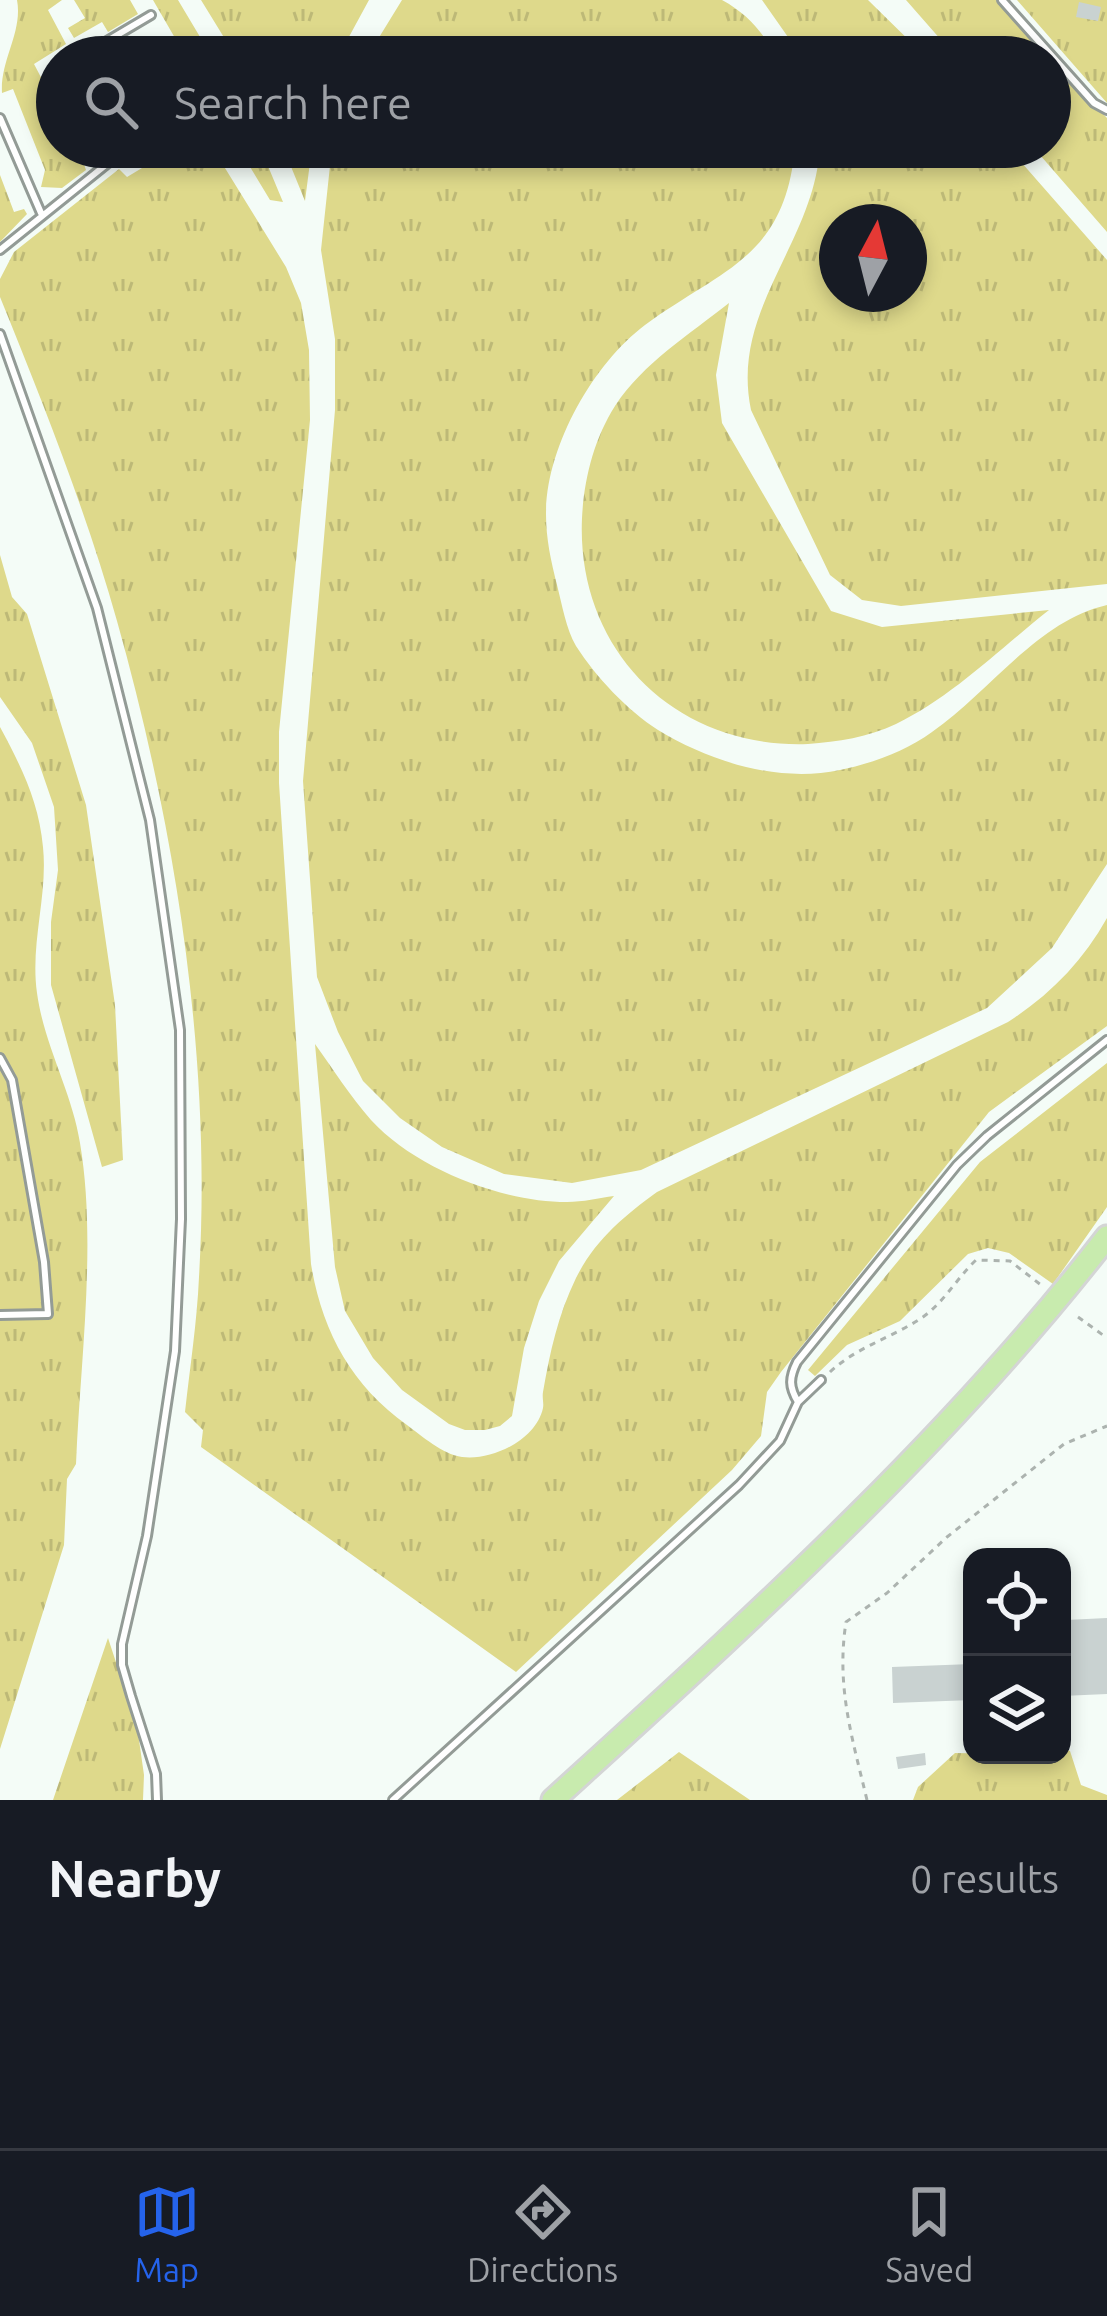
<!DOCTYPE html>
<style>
body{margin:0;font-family:Ubuntu,sans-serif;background:#242831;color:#f1f3f6}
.controls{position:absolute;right:36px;bottom:36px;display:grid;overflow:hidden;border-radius:24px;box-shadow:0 6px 18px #0003}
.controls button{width:108px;height:108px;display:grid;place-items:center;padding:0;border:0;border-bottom:3px solid #363941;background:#171b24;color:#f1f3f6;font:60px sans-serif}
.compass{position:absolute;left:819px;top:204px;width:108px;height:108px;border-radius:50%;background:#171b24;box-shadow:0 6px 18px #0003;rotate:7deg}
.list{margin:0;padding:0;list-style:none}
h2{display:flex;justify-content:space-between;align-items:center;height:156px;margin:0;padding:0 48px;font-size:51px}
h2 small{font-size:39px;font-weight:400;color:#9ea1a6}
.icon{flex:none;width:66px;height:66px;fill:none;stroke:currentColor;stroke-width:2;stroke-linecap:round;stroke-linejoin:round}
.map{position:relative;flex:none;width:1107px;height:1800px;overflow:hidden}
.search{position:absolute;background:#171b24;box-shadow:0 6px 18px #0003;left:36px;right:36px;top:36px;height:132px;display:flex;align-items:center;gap:30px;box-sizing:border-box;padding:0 42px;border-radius:66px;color:#9ea1a6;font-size:45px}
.sheet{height:348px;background:#171b24}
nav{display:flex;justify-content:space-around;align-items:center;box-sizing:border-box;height:168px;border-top:3px solid #363941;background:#171b24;font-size:33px;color:#9ea1a6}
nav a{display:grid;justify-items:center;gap:6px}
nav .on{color:#2563eb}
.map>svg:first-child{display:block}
.grass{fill:url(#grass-tufts);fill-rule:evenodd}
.building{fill:#c9d2d1}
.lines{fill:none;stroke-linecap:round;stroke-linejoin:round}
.service-casing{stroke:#939b96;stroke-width:12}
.primary-casing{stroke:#d4d5d5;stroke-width:27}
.path{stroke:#acb3af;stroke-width:3;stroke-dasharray:6 6;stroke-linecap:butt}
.service{stroke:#fff;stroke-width:6}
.primary{stroke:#c8ebae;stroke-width:21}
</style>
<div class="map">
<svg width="1107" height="1800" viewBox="0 0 1107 1800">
<defs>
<pattern id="grass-tufts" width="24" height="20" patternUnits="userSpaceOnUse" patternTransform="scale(3)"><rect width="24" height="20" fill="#ded98b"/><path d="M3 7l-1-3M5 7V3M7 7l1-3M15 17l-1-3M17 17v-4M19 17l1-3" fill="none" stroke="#bdb977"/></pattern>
</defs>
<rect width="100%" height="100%" fill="#f4fcf7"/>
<path class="grass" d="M17,0H62L48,10L66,44L34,64L57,108V147H78L86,170L62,188L41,187L45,170L13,89L2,93C0,60 23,32 17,0Z
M74,0H130L138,14L108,32L102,22L74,38L68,28L85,18Z
M153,0H178L212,57H186Z
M201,0H369L338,57H236Z
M402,0H722C748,14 762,32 777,57H367Z
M762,0H868L926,57H802Z
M906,0H996L1047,57H956Z
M1017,0H1107V103Z
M1050,60L1107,118V232L1033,147H1050Z
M177,147H212L286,267L301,303L309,350L310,420L279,732V783L311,1264C322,1331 351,1385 407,1425C422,1436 442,1454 462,1457C492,1461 536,1440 543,1408C544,1403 542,1398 543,1392C550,1352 558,1315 576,1278C595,1240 624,1216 657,1192L1008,1022C1050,995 1083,961 1107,918V1026L989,1112L781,1372L767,1392L761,1436L732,1470L516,1672L201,1447L203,1430L185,1412C190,1367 197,1322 199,1277C212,1058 176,831 117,621C86,511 43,403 0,297V279L14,252L119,169L127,177Z
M238,147H260L283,202L270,200Z
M283,147H312L305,201Z
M332,147H795C785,259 721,269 645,325C593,364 546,447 546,514C546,539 551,561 557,585C562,604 566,629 576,646C596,677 627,710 658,730C711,762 778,783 840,770C873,763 906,751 932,732C990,692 1037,621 1107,605V864L1052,948L987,1008L641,1170L572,1183L504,1174L442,1147L400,1118L363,1081L338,1032L317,977L303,781L335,410V339L321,250Z
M820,147H1008L1107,260V584L901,606L862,600L830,575L751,410C730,309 814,244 820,147ZM837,222H909V294H837Z
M0,175L14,212L24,209L27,214L0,242Z
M729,303L716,375L722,423L831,611L882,627L1049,610C1001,648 952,697 896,724C869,737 837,742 808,744C675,749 576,650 582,518C584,479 594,439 615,406C643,363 690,334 729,303Z
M0,555L12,597L27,614L86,805L115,1005L123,1160L102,1167L51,985V922L58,870L54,807L32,743L0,697Z
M0,727C21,766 39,802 43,847C48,896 30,943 37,993C44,1045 72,1092 80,1143C97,1243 80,1363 76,1464L67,1479L64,1545L0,1749Z
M315,1044C333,1069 350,1096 371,1120C416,1169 502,1202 567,1202C583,1202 599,1198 614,1196L559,1261L539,1301L524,1348L512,1416L500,1426L485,1430H465L449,1424L402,1390L373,1358L345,1311L335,1267Z
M1107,1063V1207L1053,1284L1009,1253L988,1248L968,1254L900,1321L847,1345L815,1376L808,1370L980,1162Z
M108,1638L137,1726L144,1775L143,1800H53Z
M1062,1748L1070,1751L1081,1785L1107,1795V1800H913L918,1787L955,1753L1062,1755Z
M679,1752L750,1800H617Z"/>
<path class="building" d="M1079,2L1101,7L1098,21L1076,17Z
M1107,1618V1694L1062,1696V1660H1068L1066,1620Z
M972,1664V1700L893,1703L892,1667Z
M925,1753L926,1765L898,1769L896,1757Z"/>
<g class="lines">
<g class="service-casing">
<path id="service" d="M1002,0L1094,103L1107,110
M80,57L151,15
M57,71V77
M0,118L41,213
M94,147L103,164
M0,250L128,147
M0,334L97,608L150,820L180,1030L181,1219L175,1351L147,1536L122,1644V1665L131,1696L156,1774L157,1800
M0,1058L12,1080L44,1262L48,1314L0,1315
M798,1402C789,1387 789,1378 797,1362L957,1165L987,1136L1107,1040
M393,1800L739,1485L780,1441L798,1402L821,1380"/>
</g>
<g class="primary-casing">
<path id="primary" d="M553,1800C747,1623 945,1446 1107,1237"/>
</g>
<path class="path" d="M1078,1317L1107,1338
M830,1372C858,1346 892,1338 923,1317C945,1301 957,1278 976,1260L1010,1261L1041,1285
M867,1800C852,1737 836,1687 846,1622L887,1593L947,1537L1064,1444L1107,1426"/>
<use href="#service" class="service"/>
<use href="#primary" class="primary"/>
</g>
</svg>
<div class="controls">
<button><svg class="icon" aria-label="locate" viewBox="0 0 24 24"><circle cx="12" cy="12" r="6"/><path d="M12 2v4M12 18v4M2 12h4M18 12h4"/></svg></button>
<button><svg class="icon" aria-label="layers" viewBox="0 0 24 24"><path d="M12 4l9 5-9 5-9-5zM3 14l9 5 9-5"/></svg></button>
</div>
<svg class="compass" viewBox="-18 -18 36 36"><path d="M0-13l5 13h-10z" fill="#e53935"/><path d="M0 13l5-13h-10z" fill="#9ea1a6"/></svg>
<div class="search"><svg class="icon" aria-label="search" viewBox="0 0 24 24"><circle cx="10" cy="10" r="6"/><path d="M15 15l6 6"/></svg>Search here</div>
</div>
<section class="sheet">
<h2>Nearby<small>0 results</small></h2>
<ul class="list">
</ul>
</section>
<nav>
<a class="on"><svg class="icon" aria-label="map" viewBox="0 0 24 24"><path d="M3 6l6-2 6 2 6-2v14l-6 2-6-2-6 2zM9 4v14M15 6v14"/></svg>Map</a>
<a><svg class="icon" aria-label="directions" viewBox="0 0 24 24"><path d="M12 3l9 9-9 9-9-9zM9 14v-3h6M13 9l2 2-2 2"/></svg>Directions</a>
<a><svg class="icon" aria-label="saved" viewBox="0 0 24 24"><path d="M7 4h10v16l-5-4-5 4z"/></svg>Saved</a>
</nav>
